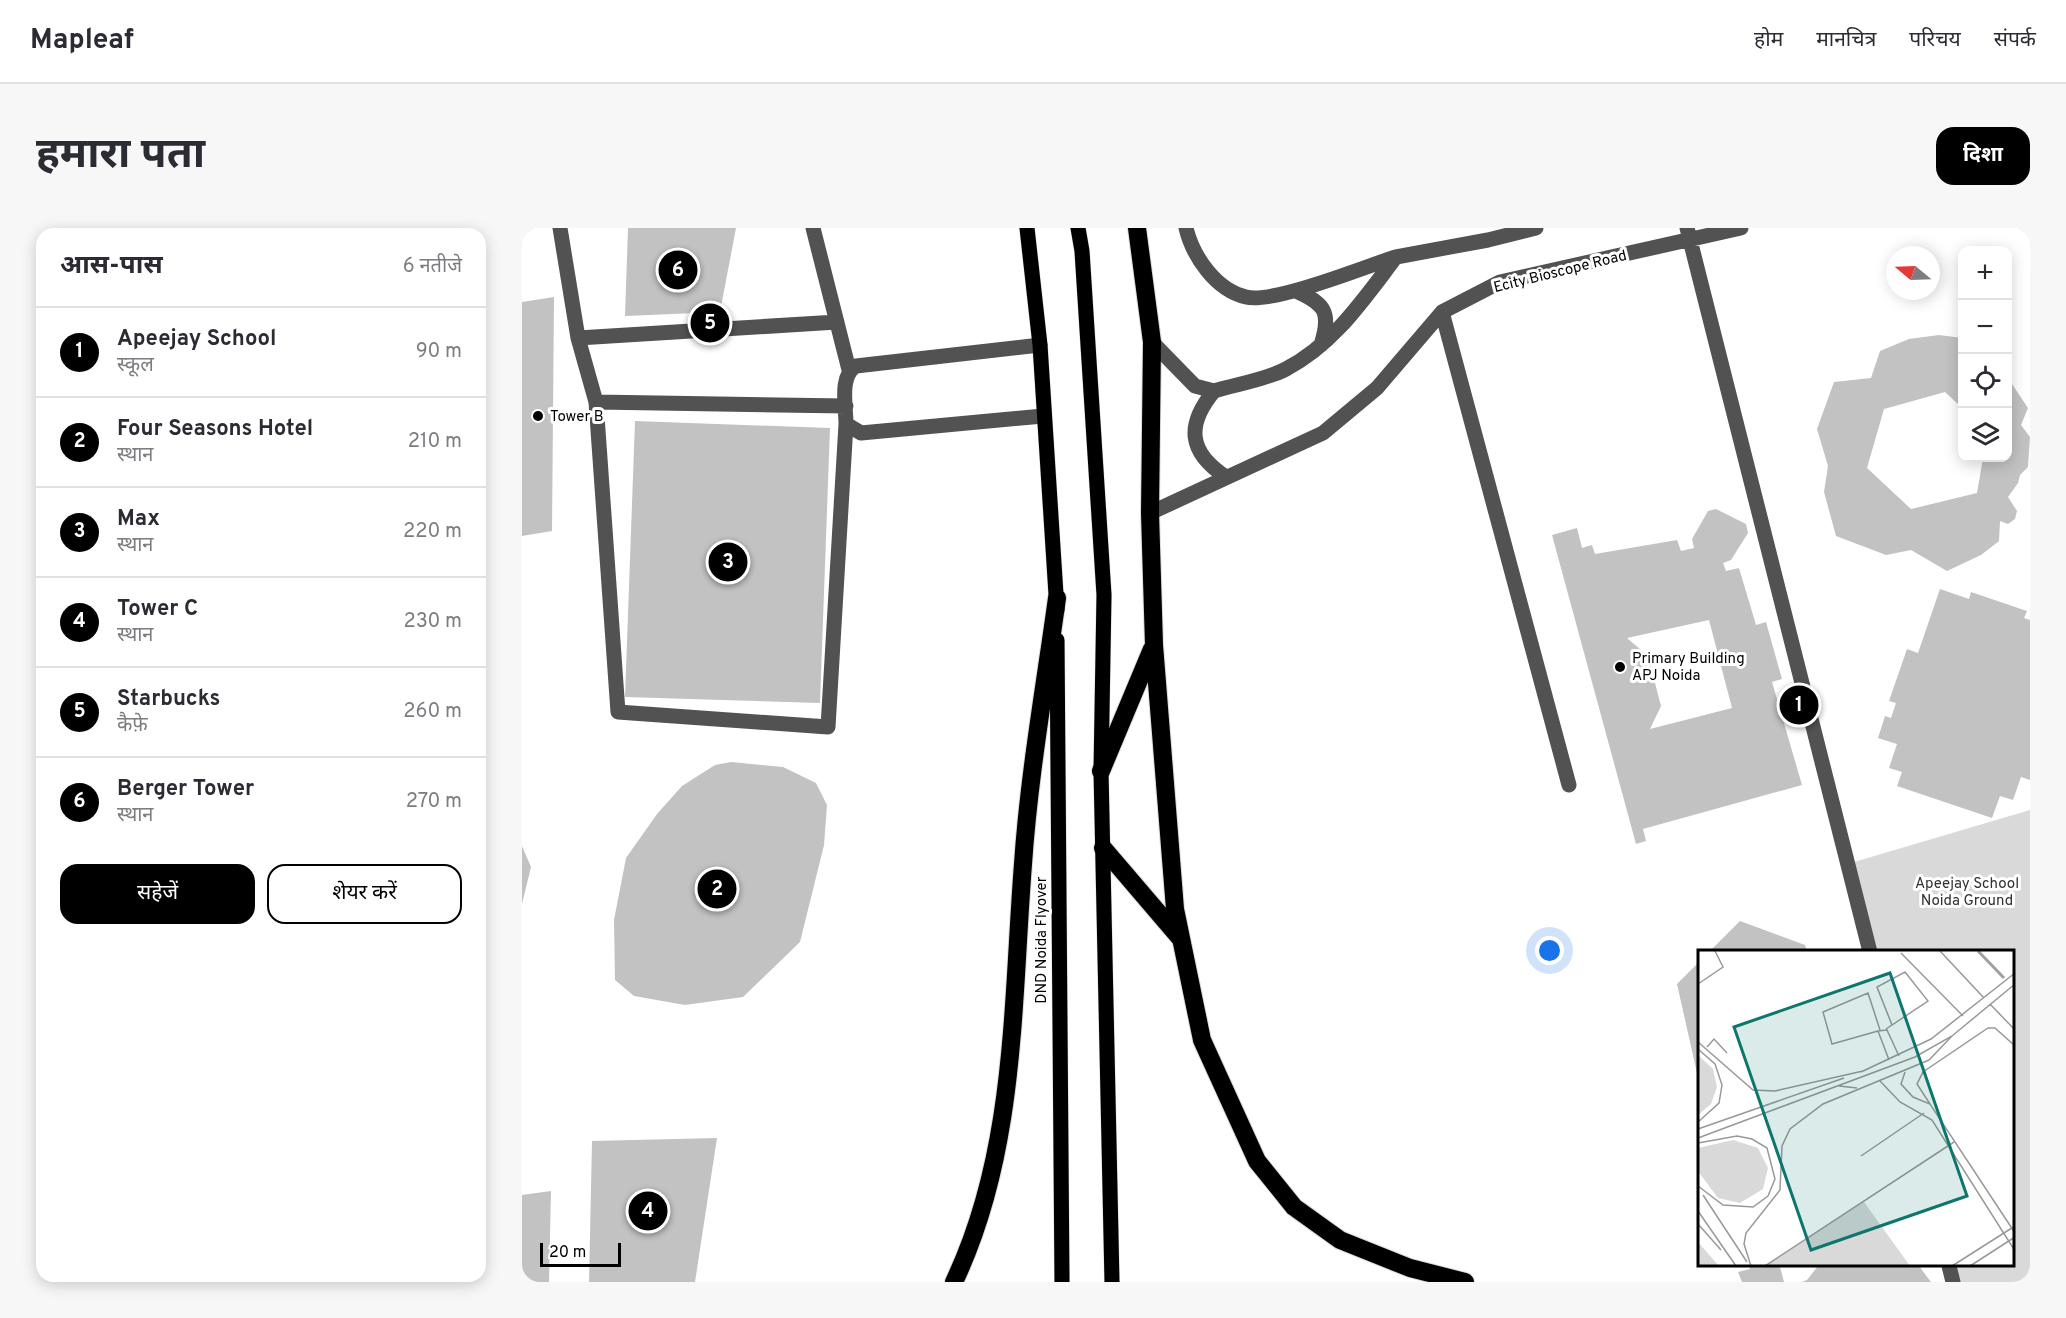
<!DOCTYPE html>
<html lang="hi">
<meta charset="utf-8">
<style>
body{margin:0;font-family:Overpass,"Noto Sans Devanagari",sans-serif;background:#f7f7f7;color:#2b2b33}
.controls{position:absolute;right:18px;top:18px;display:grid;overflow:hidden;border-radius:12px;box-shadow:0 3px 15px #0003}
.controls button{width:54px;height:54px;display:grid;place-items:center;padding:0;border:0;border-bottom:2px solid #e1e1e2;background:#fff;color:#2b2b33;font:30px sans-serif}
.compass{position:absolute;left:1364px;top:18px;width:54px;height:54px;border-radius:50%;background:#fff;box-shadow:0 3px 15px #0003;rotate:289deg}
.scale{position:absolute;left:18px;bottom:15px;width:81px;box-sizing:border-box;padding-left:6px;border:3px solid #000;border-top:0;font-size:16px;line-height:21px;white-space:nowrap;color:#000;-webkit-text-stroke:4px #fff;paint-order:stroke}
.you{position:absolute;left:1028px;top:723px;width:21px;height:21px;margin:-15px;border:4px solid #fff;border-radius:50%;background:#1a73e8;box-shadow:0 0 0 9px #1a73e833}
.badge{display:grid;place-items:center;width:39px;height:39px;border-radius:50%;background:#000;color:#fff;font-size:20px;font-weight:700}
.pin{position:absolute;translate:-50% -50%;border:3px solid #fff;box-shadow:0 2px 6px #0006}
.list{margin:0;padding:0;list-style:none}
h2{display:flex;justify-content:space-between;align-items:center;height:78px;margin:0;padding:0 24px;font-size:26px}
h2 small{font-size:20px;font-weight:400;color:#7c7c81}
.list li{display:grid;grid-template-columns:39px 1fr auto;gap:18px;align-items:center;box-sizing:border-box;height:90px;padding:0 24px;border-top:2px solid #e1e1e2}
.list b{display:block;font-size:22px;white-space:nowrap}
.list p{margin:0;font-size:20px;white-space:nowrap;color:#7c7c81}
.list em{font-size:20px;font-style:normal;color:#7c7c81}
.actions{display:flex;gap:12px;padding:18px 24px}
.actions a{flex:1;padding:14px 0;border:2px solid #000;border-radius:18px;text-align:center;font-size:21px;color:#000}
.actions .main{background:#000;color:#fff}
.icon{flex:none;width:33px;height:33px;fill:none;stroke:currentColor;stroke-width:2;stroke-linecap:round;stroke-linejoin:round}
.map{position:relative;flex:none;width:1508px;height:1054px;overflow:hidden;border-radius:18px}
header{display:flex;align-items:center;gap:36px;box-sizing:border-box;height:84px;padding:0 30px;background:#fff;border-bottom:2px solid #e1e1e2}
header strong{font-size:28px}
nav{display:flex;gap:33px;margin-inline-start:auto;font-size:21px}
.intro{display:flex;align-items:center;justify-content:space-between;box-sizing:border-box;height:144px;padding:0 36px}
h1{margin:0;font-size:42px}
.button{padding:15px 27px;border-radius:18px;background:#000;color:#fff;font-size:21px;font-weight:700}
main{display:flex;gap:36px;padding:0 36px}
aside{flex:1;background:#fff;border-radius:18px;box-shadow:0 3px 15px #0003}
.map>svg:first-child{display:block}
.park{fill:#d9d9d9}
.building{fill:#c2c2c2;fill-rule:evenodd}
.lines{fill:none;stroke-linecap:round;stroke-linejoin:round}
.major-casing{stroke:#dbdbdb;stroke-width:16}
.highway-casing{stroke:#dbdbdb;stroke-width:20}
.minor{stroke:#525252;stroke-width:15}
.major{stroke:#000;stroke-width:15}
.highway{stroke:#000;stroke-width:18}
.poi-dot{fill:#000;stroke:#fff;stroke-width:2}
.labels{text-anchor:middle;stroke-width:6;stroke-linejoin:round;paint-order:stroke}
.street-label{font-size:15px;fill:#000;stroke:#fff}
.poi-label{font-size:15px;fill:#000;stroke:#fff;text-anchor:start}
.park-label{font-size:15px;fill:#303030;stroke:#fff}
.inset-river{fill:none;stroke:#a0a0a0;stroke-width:3}
.inset-road{fill:none;stroke:#999;stroke-width:1.5}
.view{fill:#0f766e;fill-opacity:0.15;stroke:#0f766e;stroke-width:3}
.inset-edge{fill:none;stroke:#000;stroke-width:3}
</style>
<header>
<strong>Mapleaf</strong>
<nav><a>होम</a><a>मानचित्र</a><a>परिचय</a><a>संपर्क</a></nav>
</header>
<div class="intro"><h1>हमारा पता</h1><a class="button">दिशा</a></div>
<main>
<aside>
<h2>आस-पास<small>6 नतीजे</small></h2>
<ul class="list">
<li><span class="badge">1</span><div><b>Apeejay School</b><p>स्कूल</p></div><em>90 m</em></li>
<li><span class="badge">2</span><div><b>Four Seasons Hotel</b><p>स्थान</p></div><em>210 m</em></li>
<li><span class="badge">3</span><div><b>Max</b><p>स्थान</p></div><em>220 m</em></li>
<li><span class="badge">4</span><div><b>Tower C</b><p>स्थान</p></div><em>230 m</em></li>
<li><span class="badge">5</span><div><b>Starbucks</b><p>कैफ़े</p></div><em>260 m</em></li>
<li><span class="badge">6</span><div><b>Berger Tower</b><p>स्थान</p></div><em>270 m</em></li>
</ul>
<div class="actions"><a class="main">सहेजें</a><a>शेयर करें</a></div>
</aside>
<div class="map">
<svg width="1508" height="1054" viewBox="0 0 1508 1054">
<rect width="100%" height="100%" fill="#fff"/>
<path class="park" d="M1508,582V1054H1435L1431,1038H1492V724H1354L1332,634Z"/>
<path class="building" d="M106,0H214L198,84L103,88Z
M32,69L30,303L0,308V74Z
M1417,107L1440,110V180L1423,164L1362,181L1345,240L1389,281L1455,265L1461,230H1486V150L1506,180L1499,197L1508,209L1506,239L1498,247L1496,255L1486,269L1495,283L1493,291L1486,296L1478,293L1477,313L1459,327L1425,343L1389,322L1364,327L1314,308L1302,264L1306,238L1295,201L1312,154L1349,150L1358,123L1387,111Z
M113,193L308,200L298,475L103,469Z
M1194,281L1224,296L1226,305L1209,332L1201,335L1204,343L1217,340L1234,397L1244,394L1260,451L1250,454L1280,557L1121,601L1124,613L1114,616L1030,307L1055,300L1060,320L1070,317L1073,326L1155,312L1159,323L1172,320L1170,311L1186,283ZM1187,392L1210,480L1128,501L1139,478L1126,428L1105,410Z
M1418,361L1447,371L1449,364L1505,383L1502,390L1508,392V552L1499,549L1491,572L1478,568L1470,590L1375,558L1380,544L1367,540L1375,516L1356,510L1363,488L1369,490L1374,475L1367,473L1385,421L1396,425Z
M209,534L261,539L294,555L305,577L302,617L278,714L221,769L163,777L112,768L93,752L92,692L104,630L135,586L160,558L193,537Z
M0,618L9,639L0,676Z
M1218,693L1283,717L1285,724H1187Z
M1178,733V844L1175,845L1155,756Z
M195,910L173,1054H67L70,913Z
M29,963L27,1054H0V967Z
M1227,1038L1258,1039L1262,1054H1220L1216,1044L1228,1041Z
M1296,1038H1397L1409,1054H1280L1285,1052Z"/>
<g class="lines">
<g class="major-casing">
<path id="major" d="M505,0L518,117L535,382
M556,0L560,23L582,367L579,543L590,1054
M535,412L540,1054"/>
</g>
<g class="highway-casing">
<path id="highway" d="M615,0L630,114L628,285L632,417L653,681L680,812L735,933L772,979L818,1012L888,1040L943,1054
M579,543L630,421
M581,620L658,710
M432,1054C494,924 490,777 501,636C507,547 523,458 535,370"/>
</g>
<path class="minor" d="M38,0L56,110L315,94
M291,0L327,142
M664,0C671,29 694,62 724,69C751,76 843,39 873,29
M1165,0L1348,724
M774,63C804,76 809,85 799,117
M920,84L1047,557
M56,110L74,174
M630,114L673,158L692,163C715,156 743,152 764,141C812,116 841,72 874,29L966,12L1014,0
M518,117L334,138C317,148 324,178 324,196L339,205L521,188
M692,163C664,197 666,224 704,249
M324,196L306,499L96,484L74,174L324,178
M628,285L801,205L855,160L920,84L978,54L1219,0
M1427,1038L1431,1054"/>
<use href="#major" class="major"/>
<use href="#highway" class="highway"/>
</g>
<g class="poi-dot">
<circle cx="16" cy="188" r="6"/>
<circle cx="1098" cy="439" r="6"/>
</g>
<g class="labels">
<g class="street-label">
<text transform="translate(1038 43) rotate(-14)" y="5">Ecity Bioscope Road</text>
<text transform="translate(519 712) rotate(-90)" y="5">DND Noida Flyover</text>
</g>
<g class="poi-label">
<text x="28" y="193">Tower B</text>
<text x="1110" y="435">Primary Building<tspan x="1110" dy="17">APJ Noida</tspan></text>
</g>
<g class="park-label">
<text x="1445" y="660">Apeejay School<tspan x="1445" dy="17">Noida Ground</tspan></text>
</g>
</g>
<g transform="translate(1176 722)">
<rect width="316" height="316" fill="#fff"/>
<path d="M0,105L15,119L19,137L13,154L0,165ZM35,190L60,198L70,218L65,239L42,253L20,248L0,221V198Z" fill="#d9d9d9"/>
<path d="M166,252L212,316H67ZM0,292L21,316H0Z" fill="#d9d9d9"/>
<path class="inset-river" d="M280,1L306,28"/>
<path class="inset-road" d="M242,1L286,48M203,3L265,66M0,34L25,17L17,1M292,54L317,80M188,79L230,51L207,22L179,37L194,75M180,81L134,94L125,62L170,43L182,80M0,92L55,140L77,141L165,121M9,97L16,89L29,103M0,99L17,114L24,135L21,153L0,172M191,110L180,81L189,80L201,106M163,122L233,89L317,23M207,122L203,134L215,147L232,154L317,283M182,131L202,152L234,170L317,301M141,136L159,138M232,154L219,134L225,122L290,78H297L317,96M0,179L146,128M0,188L217,107L254,86L317,34M0,193L39,186L54,189L69,198L77,229L70,246L55,257L25,255L0,236M163,206L226,163M5,245L49,312M0,261L38,316M0,274L23,300M53,316L46,294L48,283L82,240L84,196L92,179L125,154L231,110L254,86M67,316L256,192M254,316L317,276M272,316L317,287"/>
<path class="view" d="M192,23L269,246L113,300L36,77Z"/>
<rect width="316" height="316" class="inset-edge"/>
</g>
</svg>
<div class="controls">
<button>+</button>
<button>−</button>
<button><svg class="icon" aria-label="locate" viewBox="0 0 24 24"><circle cx="12" cy="12" r="6"/><path d="M12 2v4M12 18v4M2 12h4M18 12h4"/></svg></button>
<button><svg class="icon" aria-label="layers" viewBox="0 0 24 24"><path d="M12 4l9 5-9 5-9-5zM3 14l9 5 9-5"/></svg></button>
</div>
<svg class="compass" viewBox="-18 -18 36 36"><path d="M0-13l5 13h-10z" fill="#e53935"/><path d="M0 13l5-13h-10z" fill="#7c7c81"/></svg>
<div class="scale">20 m</div>
<div class="you"></div>
<div class="pin badge" style="left:1277px;top:477px">1</div>
<div class="pin badge" style="left:195px;top:661px">2</div>
<div class="pin badge" style="left:206px;top:334px">3</div>
<div class="pin badge" style="left:126px;top:983px">4</div>
<div class="pin badge" style="left:188px;top:95px">5</div>
<div class="pin badge" style="left:156px;top:42px">6</div>
</div>
</main>
